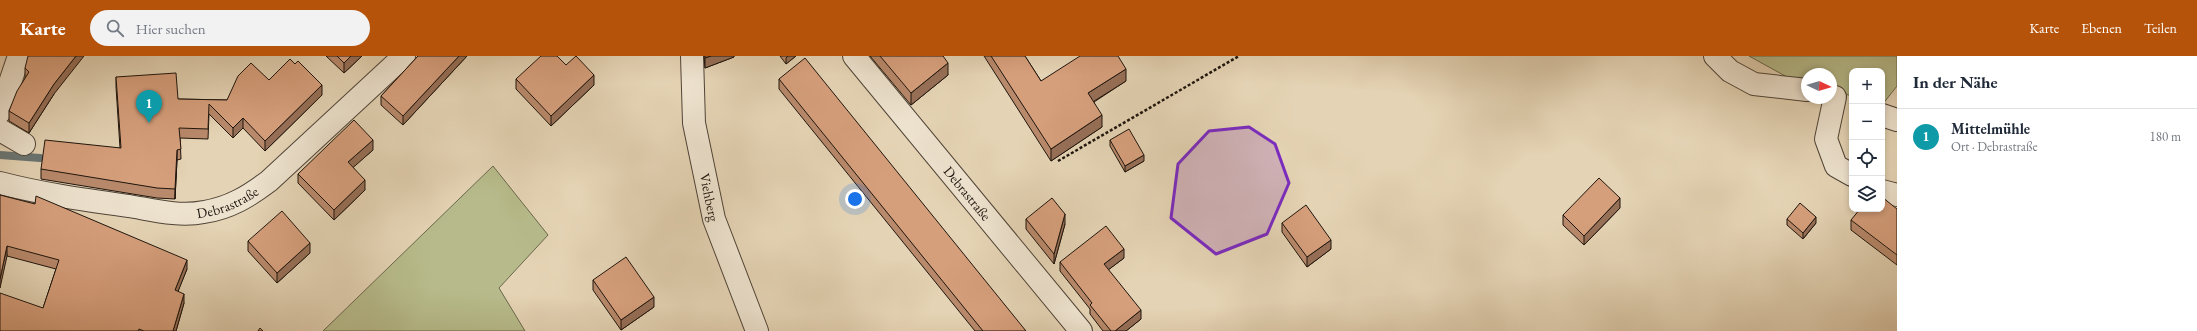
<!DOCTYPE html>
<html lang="de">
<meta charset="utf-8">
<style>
body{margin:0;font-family:"EB Garamond",serif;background:#f2f2f3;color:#1f2937}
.controls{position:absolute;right:12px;top:12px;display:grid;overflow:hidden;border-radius:8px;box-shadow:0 2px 6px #0003}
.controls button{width:36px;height:36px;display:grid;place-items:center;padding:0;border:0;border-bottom:1px solid #e0e1e3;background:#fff;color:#1f2937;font:20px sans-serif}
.compass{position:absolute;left:1801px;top:12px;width:36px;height:36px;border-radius:50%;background:#fff;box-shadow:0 2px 6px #0003;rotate:94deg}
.you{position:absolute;left:855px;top:143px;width:14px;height:14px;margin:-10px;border:3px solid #fff;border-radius:50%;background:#1a73e8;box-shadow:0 0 0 6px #1a73e833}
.badge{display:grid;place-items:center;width:26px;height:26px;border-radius:50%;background:#b45309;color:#fff;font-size:13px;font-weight:700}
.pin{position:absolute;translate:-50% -33px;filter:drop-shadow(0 1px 2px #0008)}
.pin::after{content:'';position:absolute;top:21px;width:14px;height:12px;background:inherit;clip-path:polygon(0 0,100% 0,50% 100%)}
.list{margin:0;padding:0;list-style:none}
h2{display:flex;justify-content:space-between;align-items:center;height:52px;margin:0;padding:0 16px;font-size:17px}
h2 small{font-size:13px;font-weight:400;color:#747a83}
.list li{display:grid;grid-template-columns:26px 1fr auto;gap:12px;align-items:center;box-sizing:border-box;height:56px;padding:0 16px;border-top:1px solid #e0e1e3}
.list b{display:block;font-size:15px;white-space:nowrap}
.list p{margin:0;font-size:13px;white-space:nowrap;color:#747a83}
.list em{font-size:13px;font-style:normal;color:#747a83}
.icon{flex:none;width:22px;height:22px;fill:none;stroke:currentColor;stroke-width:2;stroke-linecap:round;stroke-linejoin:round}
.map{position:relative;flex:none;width:1897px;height:275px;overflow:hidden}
header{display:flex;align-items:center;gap:24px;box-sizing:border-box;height:56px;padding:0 20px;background:#b45309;color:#fff}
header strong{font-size:19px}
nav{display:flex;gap:22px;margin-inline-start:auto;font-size:14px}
.search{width:280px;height:36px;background:#f2f2f3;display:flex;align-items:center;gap:10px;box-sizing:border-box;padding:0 14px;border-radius:22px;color:#747a83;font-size:15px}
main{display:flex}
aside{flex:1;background:#fff}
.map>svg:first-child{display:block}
.green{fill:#b7bb8b;stroke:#6a684c}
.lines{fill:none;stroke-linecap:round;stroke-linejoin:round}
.stream{stroke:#697574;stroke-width:8}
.minor-casing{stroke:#504437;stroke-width:24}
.path{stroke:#1e150d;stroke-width:2.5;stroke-dasharray:3 2;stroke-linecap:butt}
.minor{stroke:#ede2ce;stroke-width:22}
.wall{fill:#b8896b;stroke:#1e150d}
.shaded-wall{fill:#966f57;stroke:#1e150d}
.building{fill:#d69f7c;stroke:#1e150d}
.marked{fill:#7b2cbf;fill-opacity:0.2;stroke:#7b2cbf;stroke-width:3;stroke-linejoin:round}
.labels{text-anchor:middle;stroke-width:3;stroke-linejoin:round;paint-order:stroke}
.street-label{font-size:14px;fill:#1e150d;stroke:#ede2ce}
</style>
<header>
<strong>Karte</strong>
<div class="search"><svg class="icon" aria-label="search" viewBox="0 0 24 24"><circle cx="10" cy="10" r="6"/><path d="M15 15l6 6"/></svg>Hier suchen</div>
<nav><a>Karte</a><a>Ebenen</a><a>Teilen</a></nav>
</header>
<main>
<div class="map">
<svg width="1897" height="275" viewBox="0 0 1897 275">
<rect width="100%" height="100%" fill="#e4d3b4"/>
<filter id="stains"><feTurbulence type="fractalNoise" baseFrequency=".005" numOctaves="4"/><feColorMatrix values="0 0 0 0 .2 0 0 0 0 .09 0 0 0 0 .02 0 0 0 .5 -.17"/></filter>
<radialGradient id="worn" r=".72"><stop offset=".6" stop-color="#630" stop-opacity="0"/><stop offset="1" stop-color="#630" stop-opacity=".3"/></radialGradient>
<path class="green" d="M1749,0H1897V30L1882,49V15H1852V40L1831,34V18H1807V28L1796,26Z
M493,110L548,179L499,232L525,275H323Z"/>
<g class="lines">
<path class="stream" d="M0,99L40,102"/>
<g class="minor-casing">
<g id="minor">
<path id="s1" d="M692,0L694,67L714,163L757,275"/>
<path id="s2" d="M854,0L1081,275"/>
<path d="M1715,0L1730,15L1754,28L1807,34"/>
<path d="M1835,41L1826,83L1836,110L1852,119"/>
<path d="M0,56L19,0"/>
<path d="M1882,59L1897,64"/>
<path d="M0,74L24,88"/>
<path id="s3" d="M0,127C42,138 86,144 129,150C153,154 179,161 204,156C230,152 249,140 269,125L404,0"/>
<path d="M1882,135L1897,139"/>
</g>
</g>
<path class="path" d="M1058,105L1239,0"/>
<use href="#minor" class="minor"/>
</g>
<path class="wall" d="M326,0H362L344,17Z
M418,0H467L403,69L381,49V40Z
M704,0H734V1L705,12Z
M780,0H796L786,8Z
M870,0H943L948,19L911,49Z
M984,0H1025L1041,25H1126L1094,46L1102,71L1051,105Z
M566,9L594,29L551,70L516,33V23Z
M25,12L54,38L29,77L9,65V55L25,22Z
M116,21L178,43L227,44L269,24L322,39L265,95L243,72L233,82L209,58L208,83L180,82L181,103L177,104L175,143L157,142L41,123V113L120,92L116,31Z
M779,23L1026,275H975L779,33Z
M1110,84L1144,105L1125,116L1110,90Z
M373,94L353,111L365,134L334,164L298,127V118Z
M0,139L187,213L178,235L184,247L176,275H0L43,252L56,213L7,200Z
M1620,152L1584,189L1563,169V159Z
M1897,153V209L1851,174V164Z
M1026,163L1065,168L1054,208L1026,173Z
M1787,163L1816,167L1803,183L1787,169Z
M1282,167L1331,193L1307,211L1282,176Z
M248,185L310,197L277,227L248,195Z
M1124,202L1108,214L1141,263L1126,275H1103L1090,258V253L1060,215V206Z
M593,224L654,251L621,274L593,234Z"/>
<path class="shaded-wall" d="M76,0H84L54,38L29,77V67L54,28Z
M351,0H362L344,17V7Z
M459,0H467L403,69V60Z
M711,0H734V1L705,12V2Z
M788,0H796L786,8V2Z
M948,7V19L911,49V37Z
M1126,13V25L1088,49V37Z
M594,19V29L551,70V60Z
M322,29V39L265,95V85Z
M1102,59V71L1051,105V93Z
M243,62V72L233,82V72Z
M373,84V94L348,116V106Z
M177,94V104L175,143V133Z
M1144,99V105L1125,116V110Z
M365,124V134L334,164V154Z
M1620,142V152L1584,189V180Z
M1065,158V168L1054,208V198Z
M1816,161V167L1803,183V177Z
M1331,184V193L1307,211V201Z
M310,187V197L277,227V217Z
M7,190V200L0,232V223Z
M1124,193V202L1104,217V208Z
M187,204V213L175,243V234Z
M184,238V247L176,275H173Z
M654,241V251L621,274V264Z
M1141,254V263L1126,275H1115Z"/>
<path class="building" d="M28,0H76L54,28L29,67L9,55L17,35L29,16L25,12Z
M337,0H351L344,7Z
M418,0H459L403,60L381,40Z
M541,0H557L566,9L576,0L594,19L551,60L516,23Z
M705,0H711L705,2Z
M880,0H943L948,7L911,37Z
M991,0H1025L1041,25L1080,0H1118L1126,13L1088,37L1102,59L1051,93Z
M805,2L1026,275H983L779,23Z
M290,3L295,8L298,5L322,29L265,85L243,62L233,72L209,48L208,73L179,72L181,93L177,94L175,133L157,132L41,113L45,84L121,92L116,21L176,17L178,43L227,44L238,20L251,7L269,24Z
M354,64L373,84L348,106L365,124L334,154L298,118Z
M1129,73L1144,99L1125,110L1110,84Z
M1599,122L1620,142L1584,180L1563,159Z
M0,139L35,148L36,140L187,204L175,234L184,238L173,275H144L139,273L138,275H0V237L43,252L59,204L7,190L0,223Z
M1882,141L1897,153V199L1851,164L1860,153H1882Z
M1052,142L1065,158L1054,198L1026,163Z
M1800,147L1816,161L1803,177L1787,163Z
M1306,149L1331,184L1307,201L1282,167Z
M282,155L310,187L277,217L248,185Z
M1106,170L1124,193L1104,208L1141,254L1115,275H1111L1090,249L1092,247L1060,206Z
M626,201L654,241L621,264L593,224Z
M260,272L263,275H258Z"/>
<path class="marked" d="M1249,71L1275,88L1289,127L1267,178L1216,198L1171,162L1178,108L1209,75Z"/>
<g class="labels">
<g class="street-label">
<text dy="5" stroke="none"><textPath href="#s2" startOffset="178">Debrastraße</textPath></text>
<text dy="5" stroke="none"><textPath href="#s1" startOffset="143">Viehberg</textPath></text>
<text dy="5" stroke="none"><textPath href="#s3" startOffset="232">Debrastraße</textPath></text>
</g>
</g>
<rect width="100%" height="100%" filter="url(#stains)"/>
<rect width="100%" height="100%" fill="url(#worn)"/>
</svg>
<div class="controls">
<button>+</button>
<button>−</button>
<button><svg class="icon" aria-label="locate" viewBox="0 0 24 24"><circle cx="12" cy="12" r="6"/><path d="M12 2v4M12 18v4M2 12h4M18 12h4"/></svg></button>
<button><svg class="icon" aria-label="layers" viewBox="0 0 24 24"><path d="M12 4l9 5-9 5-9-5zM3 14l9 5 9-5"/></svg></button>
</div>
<svg class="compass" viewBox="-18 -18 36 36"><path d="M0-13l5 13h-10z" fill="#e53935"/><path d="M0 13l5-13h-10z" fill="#747a83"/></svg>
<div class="you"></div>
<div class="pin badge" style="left:149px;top:67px;background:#0f9aa8">1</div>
</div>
<aside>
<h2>In der Nähe<small></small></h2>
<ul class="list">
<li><span class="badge" style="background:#0f9aa8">1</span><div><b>Mittelmühle</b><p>Ort · Debrastraße</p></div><em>180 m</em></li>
</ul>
</aside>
</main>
